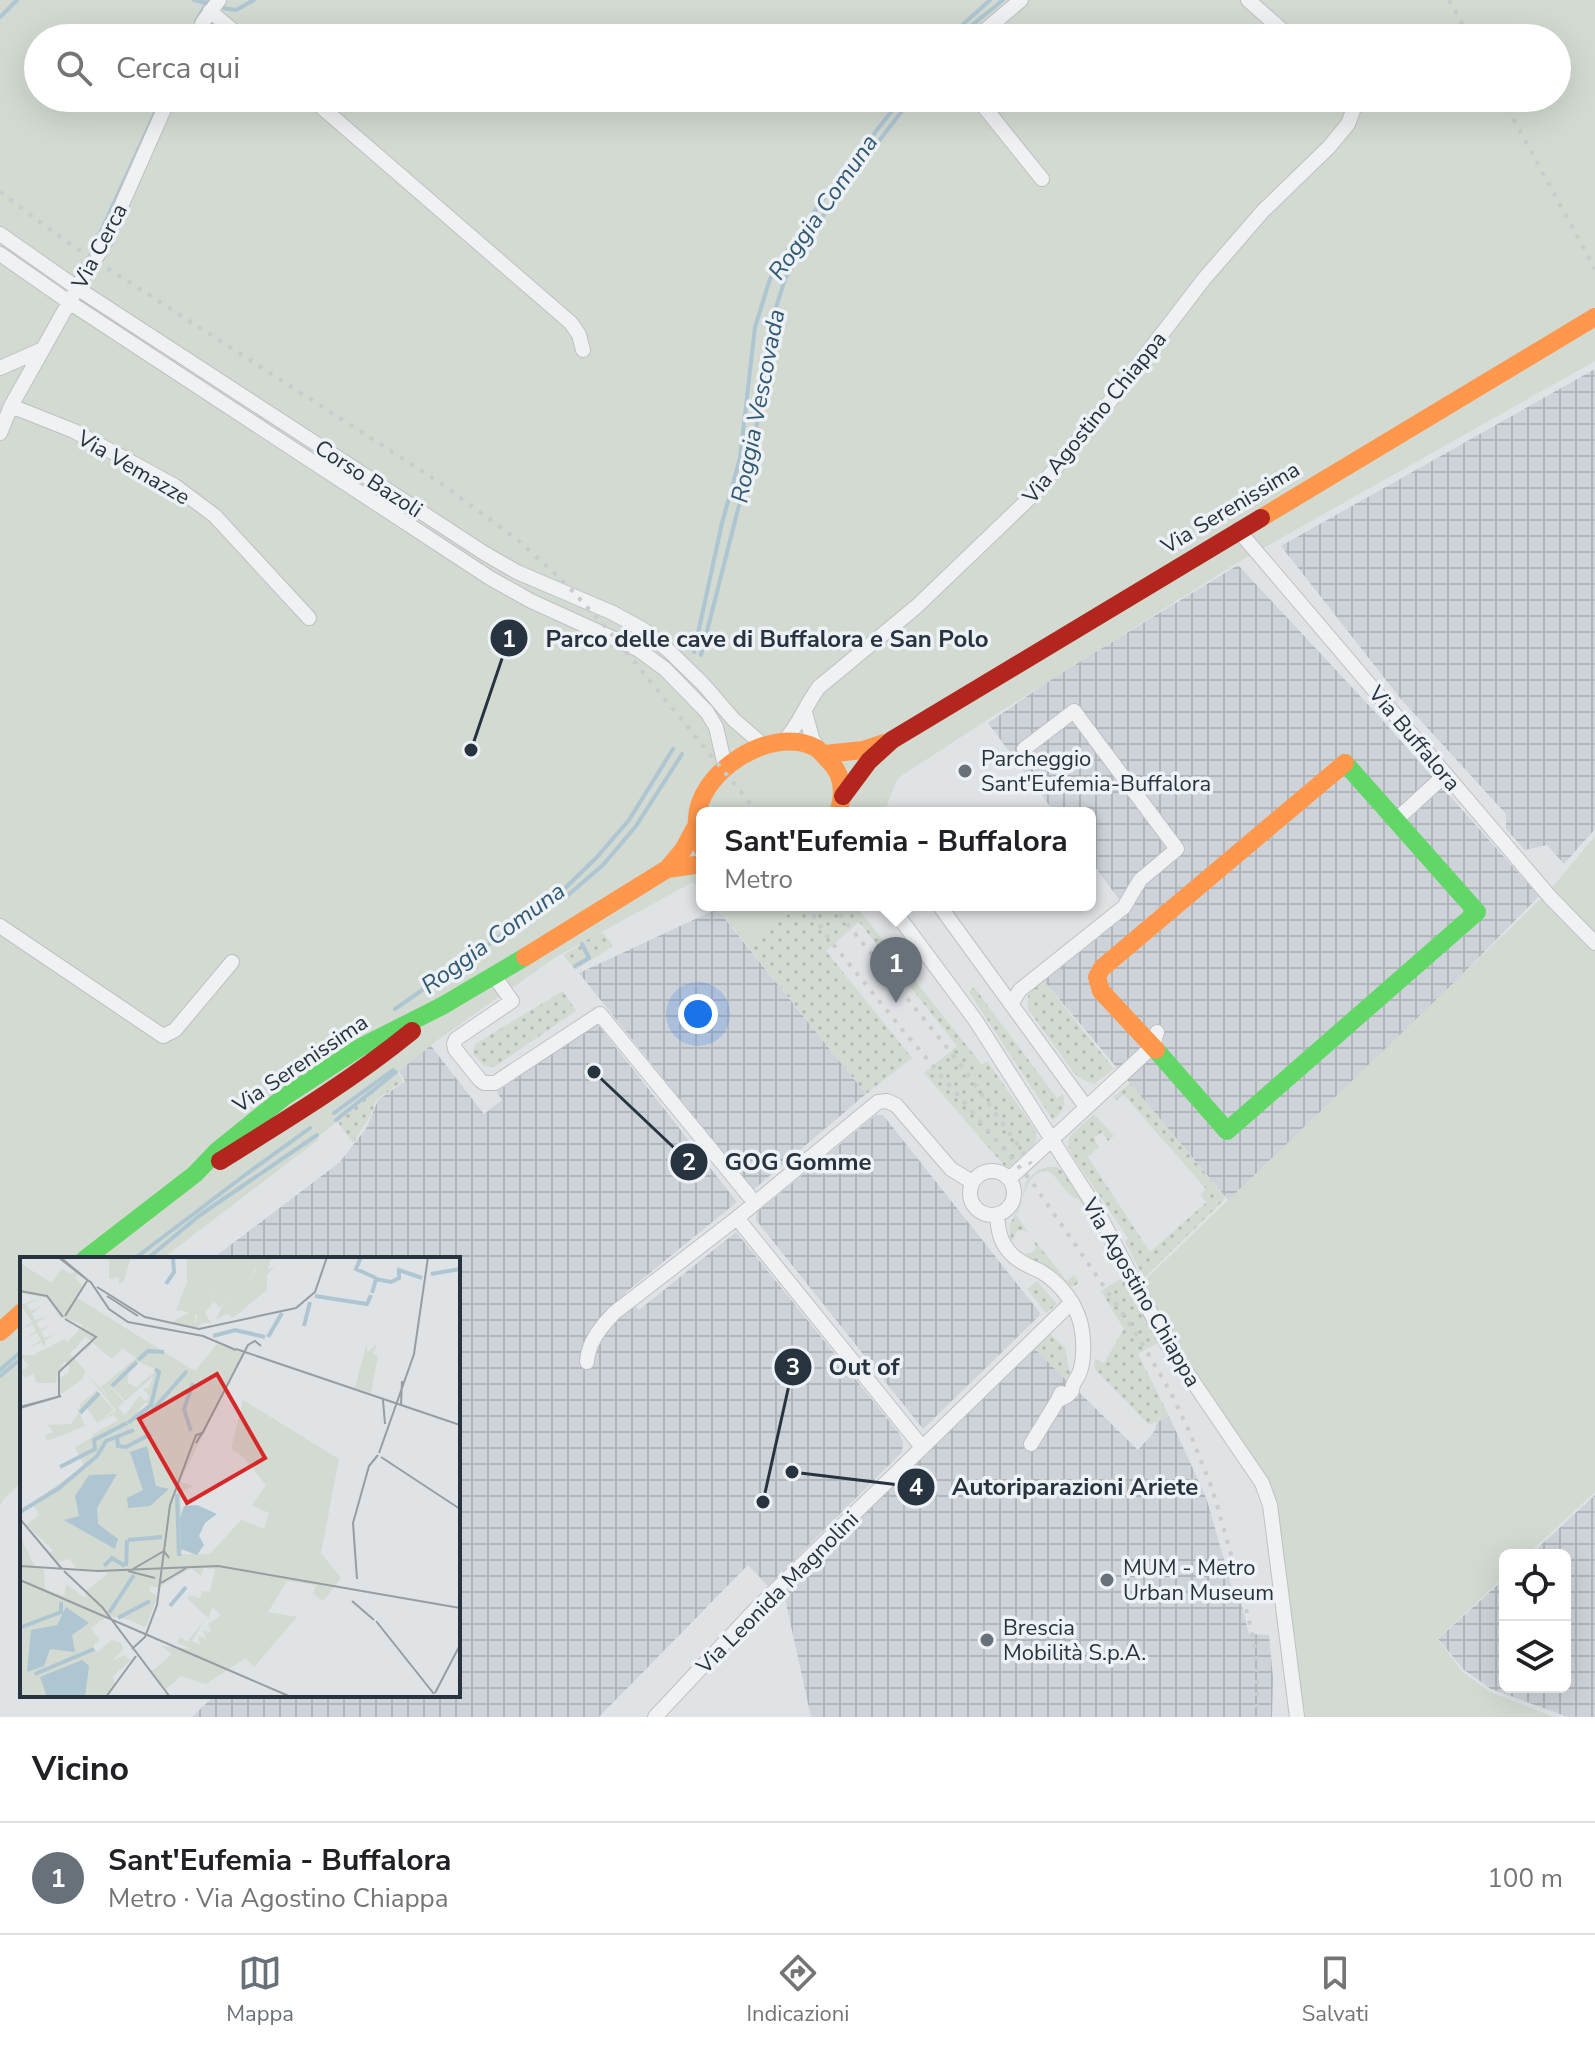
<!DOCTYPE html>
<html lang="it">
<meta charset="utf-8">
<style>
body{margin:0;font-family:"Nunito Sans",sans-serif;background:#f2f2f2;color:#202124}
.controls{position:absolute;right:24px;bottom:24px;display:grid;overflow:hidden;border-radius:12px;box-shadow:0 8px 32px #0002}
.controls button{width:72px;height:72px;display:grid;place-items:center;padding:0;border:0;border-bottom:2px solid #e0e0e0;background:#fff;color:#202124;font:40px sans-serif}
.you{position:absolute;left:698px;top:1014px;width:28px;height:28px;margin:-20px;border:6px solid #fff;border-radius:50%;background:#1a73e8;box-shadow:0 0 0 12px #1a73e833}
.badge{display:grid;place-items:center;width:52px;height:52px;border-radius:50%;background:#687179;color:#fff;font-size:26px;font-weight:700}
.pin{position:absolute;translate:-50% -66px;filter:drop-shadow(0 2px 4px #0008)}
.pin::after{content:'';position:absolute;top:42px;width:28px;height:24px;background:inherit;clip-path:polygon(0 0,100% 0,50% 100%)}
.popup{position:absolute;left:696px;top:807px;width:400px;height:104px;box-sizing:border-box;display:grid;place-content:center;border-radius:12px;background:#fff;filter:drop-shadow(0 2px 6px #0005);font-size:26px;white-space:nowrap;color:#757577}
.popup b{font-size:30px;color:#202124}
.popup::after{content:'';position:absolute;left:50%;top:100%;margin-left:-16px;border:16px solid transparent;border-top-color:#fff}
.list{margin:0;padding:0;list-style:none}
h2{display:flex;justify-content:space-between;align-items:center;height:104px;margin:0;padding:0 32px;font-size:34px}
h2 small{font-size:26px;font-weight:400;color:#757577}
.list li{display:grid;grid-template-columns:52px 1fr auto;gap:24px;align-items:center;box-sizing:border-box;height:112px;padding:0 32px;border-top:2px solid #e0e0e0}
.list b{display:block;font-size:30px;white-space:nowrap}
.list p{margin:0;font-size:26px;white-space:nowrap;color:#757577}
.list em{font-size:26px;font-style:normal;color:#757577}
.icon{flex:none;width:44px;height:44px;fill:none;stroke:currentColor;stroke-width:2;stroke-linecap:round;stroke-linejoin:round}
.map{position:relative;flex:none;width:1595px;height:1717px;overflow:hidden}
.search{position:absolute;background:#fff;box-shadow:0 8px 32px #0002;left:24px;right:24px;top:24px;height:88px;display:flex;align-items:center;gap:20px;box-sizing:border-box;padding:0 28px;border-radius:44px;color:#757577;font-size:30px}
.sheet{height:216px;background:#fff}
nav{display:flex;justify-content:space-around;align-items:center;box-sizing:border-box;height:112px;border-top:2px solid #e0e0e0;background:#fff;font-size:22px;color:#757577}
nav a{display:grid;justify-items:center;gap:4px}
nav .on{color:#687179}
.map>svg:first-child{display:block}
.industrial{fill:url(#industrial-grid)}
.grass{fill:url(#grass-dots)}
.park{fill:#d2dad1;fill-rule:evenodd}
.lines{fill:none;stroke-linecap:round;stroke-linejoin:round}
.stream{stroke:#aec5d2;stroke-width:4}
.street-casing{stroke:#bec1c4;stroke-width:16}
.street{stroke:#f0f1f2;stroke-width:14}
.fast{stroke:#63d668;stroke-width:18}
.slow{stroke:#ff974d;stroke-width:18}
.jam{stroke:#b3261e;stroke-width:18}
.rail{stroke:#c9cbcd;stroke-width:4;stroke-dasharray:4 8;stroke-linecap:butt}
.poi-dot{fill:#687179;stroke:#eef2f6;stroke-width:3}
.labels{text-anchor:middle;stroke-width:7;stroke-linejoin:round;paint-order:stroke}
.street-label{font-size:22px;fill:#27343f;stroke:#eef2f6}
.poi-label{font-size:22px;fill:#27343f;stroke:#eef2f6;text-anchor:start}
.water-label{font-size:24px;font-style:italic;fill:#315a74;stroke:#eef2f6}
.inset-river{fill:none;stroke:#aec5d2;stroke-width:4}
.inset-road{fill:none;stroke:#969da3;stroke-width:2}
.view{fill:#d62828;fill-opacity:0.15;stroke:#d62828;stroke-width:4}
.inset-edge{fill:none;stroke:#27343f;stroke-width:4}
.leader{fill:none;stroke:#27343f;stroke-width:3}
.callout-dot{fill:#27343f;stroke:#eef2f6;stroke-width:3}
.mark-label{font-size:24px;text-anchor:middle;font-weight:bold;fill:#fff}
.callout-label{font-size:24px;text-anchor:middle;font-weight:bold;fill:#27343f;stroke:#eef2f6;stroke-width:7;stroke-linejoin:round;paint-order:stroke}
</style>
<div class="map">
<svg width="1595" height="1717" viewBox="0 0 1595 1717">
<defs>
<pattern id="industrial-grid" width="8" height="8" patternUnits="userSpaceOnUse" patternTransform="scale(2)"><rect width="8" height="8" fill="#ced3d9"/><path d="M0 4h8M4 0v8" fill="none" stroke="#b1b6bb"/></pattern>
<pattern id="grass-dots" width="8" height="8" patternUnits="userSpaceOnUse" patternTransform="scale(2)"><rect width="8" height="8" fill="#d2dad1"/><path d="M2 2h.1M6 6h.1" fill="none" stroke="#b4bcb4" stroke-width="1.8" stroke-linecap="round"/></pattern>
</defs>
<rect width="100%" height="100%" fill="#e0e3e6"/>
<path class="industrial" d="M1595,369V829L1564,864L1547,845L1525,850L1506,829V814L1400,698L1281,546Z
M1238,565L1376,713L1539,896L1313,1127L1229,1201L1044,981L1129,913L1090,860V813H1055L988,723L1058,675Z
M717,909L866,1094L753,1190L579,973Z
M596,1022L737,1202L625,1293L639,1310L736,1232L899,1433L903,1442L902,1452L768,1586L748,1565L599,1717H192L215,1695H458V1259H212L340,1162L367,1127L378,1100L405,1081L395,1066L428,1042L484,1114L502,1100L497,1092Z
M876,1115H883L1041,1314L923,1429L756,1220L757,1212Z
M1033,1347L1138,1450L1154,1432L1157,1422L1169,1416L1207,1500L1232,1588L1239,1595L1249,1634L1269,1635L1273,1678L1272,1717H811L784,1594Z
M1595,1495V1717H1568L1491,1689L1464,1670L1438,1639L1505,1578V1687H1565V1555H1530Z"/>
<path class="grass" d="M715,905H855L982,1065L987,1061L1034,1128L1037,1139L1031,1149L1007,1169L924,1073L957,1046L859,922L826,951L912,1058L866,1094Z
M597,930L605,935L613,946L575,970L563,955L584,943L580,936Z
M1043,980L1114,1069L1094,1084L1083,1080L1074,1073L1028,1009C1026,994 1030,989 1043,980Z
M974,987L1057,1098L1063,1094C1066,1106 1062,1112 1053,1120L969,992Z
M563,991L576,1011L494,1067L484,1066L473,1054L475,1044Z
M393,1066L403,1081L376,1100L371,1115L353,1143L330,1111Z
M1130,1083L1226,1198L1144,1278L1125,1242L1128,1238L1072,1155L1068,1145L1069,1137L1094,1114L1114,1136L1108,1141L1102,1132L1094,1138L1099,1147L1088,1157L1150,1252L1207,1202L1200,1195L1206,1189L1124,1095L1117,1100L1114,1097Z
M1048,1167H1058L1073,1184L1113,1252L1108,1256L1103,1248L1105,1242L1079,1200C1059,1195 1054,1153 1031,1180C1023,1190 1023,1205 1016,1215L1028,1232L1022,1230L1017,1231L1011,1242L1009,1226L1022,1201L1026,1181L1038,1170Z
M1034,1240L1067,1281L1074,1275L1079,1282L1075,1286H1070L1058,1273L1022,1255L1033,1252L1036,1248Z
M1120,1260L1161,1341L1138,1354L1169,1416L1149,1425L1096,1370L1094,1365L1095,1359L1104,1363L1124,1329L1101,1291L1122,1278L1115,1264Z
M1037,1281L1057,1304L1046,1313L1027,1289Z
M1050,1334L1065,1348L1070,1374L1065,1379L1033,1347Z"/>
<path class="park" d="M0,0H1595V361L1237,563L984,722L898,778L886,807L888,813H702V892L693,882L556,957L439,1039L317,1138L318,1140L162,1259H22V1482L3,1500L0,1506ZM38,38H1557V98H38Z
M1595,836V1492L1527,1555H1505V1576L1437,1639L1463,1672L1490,1692L1554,1717H1301L1278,1507L1275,1497L1198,1383L1142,1283L1550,890Z
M714,905H801L749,944Z"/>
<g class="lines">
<path class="stream" d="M194,0L207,3
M223,8L236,10L254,0
M0,17L17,0
M196,21L209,0
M948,38L990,0
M956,38L1003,0
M98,238L159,104
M694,652L722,523L740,458L755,327L770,279L789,248L826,195L902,98
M701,655L753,450L773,317L785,279L829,206L912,98
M561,901L603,865L636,826L682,754
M575,966L589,958L582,944
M395,1009L555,898L597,857L629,820L673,749
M334,1113L393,1070
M336,1120L396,1072
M134,1259L245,1175L310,1128
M147,1259L200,1215L317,1135
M0,1370L22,1351
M0,1376L22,1358"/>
<g class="street-casing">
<path id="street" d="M1248,0L1291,38
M210,11L242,38
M196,38L203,22L219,0
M979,38L983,32L1021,0
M311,98L571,323L579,335L583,350
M977,98L1042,179
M0,234L77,288L484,553L517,572L613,613L644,630L668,650L703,684L734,720L763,745
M0,254L69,302L490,578L531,601L639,650L665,669L707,712L716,727L725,766
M0,368L43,349L82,279L103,247L169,98
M11,406L74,431L175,486L215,516L309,618
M0,433L11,406L43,349
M1238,530L1550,897L1595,943
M805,712L812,738L819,750
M784,741C799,725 806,704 819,687L916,607L1036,492L1115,395L1204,279L1263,211L1329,147L1348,124L1354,108L1352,98
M1396,820L1445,775
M890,905L976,1021L1095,1207L1166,1342L1262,1483L1270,1505L1297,1717
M939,905L1086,1107
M0,926L163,1036L175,1030L232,962
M494,976L512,1001L456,1039L454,1044L455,1049L480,1080L484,1083H495L600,1014L755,1203
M1011,1004L1020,990L1124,907L1140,880L1177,849L1074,711L1024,749
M970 1193a22 22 0 1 1 44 0a22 22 0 1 1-44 0Z
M1009,1179L1153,1046L1157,1032
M997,1215C998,1226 999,1237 1005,1246C1013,1259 1026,1265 1040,1271C1061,1283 1079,1307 1082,1331C1084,1344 1084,1362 1079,1374C1075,1382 1072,1383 1072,1391L1067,1396L1058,1400
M737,1218L922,1447
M587,1362C588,1342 601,1327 614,1313L737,1218L878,1102L887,1101L896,1105L951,1169L972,1182
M1031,1444L1058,1400L1061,1393
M655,1717L756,1609L1072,1302"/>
</g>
<use href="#street" class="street"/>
<path class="fast" d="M1156,1050L1227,1131L1477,912L1345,763
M85,1259L195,1174L217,1151L284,1097L359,1048L442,1006L525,957"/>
<path class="slow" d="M1261,518L1595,317
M825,754L863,750L884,743
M702,848C700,840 697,831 697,823C694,774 772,723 816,748C821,751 825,757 829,761C844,775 844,795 838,813
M667,869L702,864
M525,957L667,869L683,850L695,828
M1156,1050L1101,991L1097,977L1102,968L1345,763
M0,1332L22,1312"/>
<path class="jam" d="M843,796L869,761L892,740L1261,518
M220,1161C286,1120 352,1080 412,1031"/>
<path class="rail" d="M1449,0L1470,38
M1502,98L1595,269
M0,192L67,242L442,484L519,541L566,584L610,632L758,813
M806,905L829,939L905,1033L1032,1182L1134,1330L1170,1391L1190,1433L1213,1491L1243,1596L1254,1641L1257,1668V1717
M832,905L961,1065L1031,1164"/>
</g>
<g class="poi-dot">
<circle cx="965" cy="771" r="8"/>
<circle cx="1107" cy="1580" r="8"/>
<circle cx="987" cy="1640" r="8"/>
</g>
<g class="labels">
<g class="street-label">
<text transform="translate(99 246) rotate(-62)" y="8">Via Cerca</text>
<text transform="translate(1094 417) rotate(-51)" y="8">Via Agostino Chiappa</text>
<text transform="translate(134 467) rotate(30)" y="8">Via Vemazze</text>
<text transform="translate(369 478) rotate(33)" y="8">Corso Bazoli</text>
<text transform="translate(1230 507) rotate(-31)" y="8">Via Serenissima</text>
<text transform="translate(1415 738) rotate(50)" y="8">Via Buffalora</text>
<text transform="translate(300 1063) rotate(-34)" y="8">Via Serenissima</text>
<text transform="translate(1142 1292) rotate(60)" y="8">Via Agostino Chiappa</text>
<text transform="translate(777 1592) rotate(-45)" y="8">Via Leonida Magnolini</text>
</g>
<g class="poi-label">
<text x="981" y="766">Parcheggio<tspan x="981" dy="25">Sant'Eufemia-Buffalora</tspan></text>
<text x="1123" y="1575">MUM - Metro<tspan x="1123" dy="25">Urban Museum</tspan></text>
<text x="1003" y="1635">Brescia<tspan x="1003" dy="25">Mobilità S.p.A.</tspan></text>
</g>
<g class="water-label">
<text transform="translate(823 207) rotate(-55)" y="8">Roggia Comuna</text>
<text transform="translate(758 406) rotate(-79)" y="8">Roggia Vescovada</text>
<text transform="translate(493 938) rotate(-36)" y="8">Roggia Comuna</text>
</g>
</g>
<g transform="translate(20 1257)">
<rect width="440" height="440" fill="#e0e3e6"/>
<path d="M219,0H233L237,9L225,31L215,17ZM196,23L217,30L219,42L213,46L207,41L200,51L194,44L185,56L191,66H176L177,56L192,43ZM20,41L7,48L11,54L23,48L12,57L15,63L28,59L16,66L20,72L33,68L21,74L24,81L37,77L25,83V92L22,85L9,91L21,83L17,76L5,82L16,74L13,67L1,73L12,65L0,48ZM347,85V96L357,87L353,97L358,99L351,136L335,131ZM50,108L64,121L40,138L37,123L48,116ZM142,109L137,149L125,146L109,163L110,169L106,165L74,182L72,178L98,163L94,158L81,164L96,153L67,118L91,142L86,136L92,131L104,145L98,150L105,158L120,138L125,144L130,140L122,130L128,132L133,120L105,144L92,130L108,113V126L116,130Z" fill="#d2dad1"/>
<path d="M89,0H111L104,24L99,28V20L89,22ZM167,0H219L221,11L215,17L225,31L237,11L233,0H251L248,13L255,9L247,18V33L213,61L208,57L196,62L207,41L213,46L219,42L216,30L196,23L191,45L175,58V66H182L183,70L181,67L177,72L151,66L169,55L156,53L167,26Z" fill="#d2dad1"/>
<path d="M0,6L32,26L41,12L52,17L56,12L61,16L55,20L63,29L57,41L175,114L197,87L223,96L160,225L174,229L161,235L162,297H190L221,263L244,272L249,256L232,248L246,228L223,200L211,192L223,143L319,202L301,296L321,321L303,344L293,337L296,328L267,324L248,355L277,360L234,410L226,401L186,427L161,419L146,432L131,415L152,397L141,389L172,392L157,386L160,380L167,385L186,361L172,384L180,388L178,379L186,382L183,373L192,376L188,367L201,358L192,350L189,362L168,342L169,338L180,341L183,334L190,335L195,312L184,311L181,319L171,311L138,331L131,329L129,334L138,339L126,370L101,360L85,361L71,371L80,383L73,389L77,395L92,383L101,386L103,392L92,404L105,398L110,404L93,419L95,428L85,440H0V279L14,308L24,313L25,332L44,339L46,327L67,342L65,335L88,316L56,311L50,302L37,305L30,296L33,293L6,268L19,258L12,246L64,209L55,190L131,147L140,114L117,104L86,136L81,130L116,101L103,91L92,102L73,86L63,97L71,84L66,79L50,97L66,114L62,121L44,104L35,126H17L13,117L4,121L1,114L9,109L0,98H13L45,82L47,86L63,68L39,59L27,41L0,36ZM77,133L94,153L77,166L66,150L60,157L65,169L27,184L25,178L33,175L28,168L51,167L59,156L56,150L61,153L59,148Z" fill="#d2dad1"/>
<path d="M127,189L136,229L149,232L130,249L108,251L107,241L123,233L110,195ZM97,217L77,251L78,267L98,282L95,292L44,263L59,259L55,239L69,218ZM177,248L197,257L185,266L179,279L184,288L177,298L161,292L160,261L164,249ZM46,350L69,366L52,378L55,395L30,392L24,409L7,415L11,373L37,368ZM62,403L69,409L65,440H27L20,420Z" fill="#aec5d2"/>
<path class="inset-river" d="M341,0L336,12L356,21M411,17L440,12M146,27L154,15L153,0M352,36L356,22L371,25L379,21V13L402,21M295,39L347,47L351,38M284,69L290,45M193,79L215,73L245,80M248,80L262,56M118,103L128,94L144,95M92,129L117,105M60,156L79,136M130,156L167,114M108,166L131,148L139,115L135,112M171,174L164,152L173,126M97,180L98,189L106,190L131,177M40,210L75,192L74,183L107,166M157,237L159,299M0,255L39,231L77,199L86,184L114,173M108,283L142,280M84,309L92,301L105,309M106,309L107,283M150,349L166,330M89,356L114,318M98,361L130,344M2,370L41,355V345M15,417L74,392"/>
<path class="inset-road" d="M38,0L70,25L40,0M70,24L89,52L108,65L183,79L216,93M77,30L125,60L179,72L276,51L295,35L307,0M0,34L27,39L43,60M87,39L118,59M45,59L67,24M216,92L440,168M39,139V115L76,80L45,62M363,143L365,167M381,148L382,124M0,150L41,139L0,151M182,177L228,88L235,84L241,89M359,196L394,97L408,0M361,200L440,252M0,262L42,312M0,309L78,314L198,309L440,351M113,312L144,294L149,301M44,314L82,350L150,440M108,314L135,321M337,322L333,266L349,209L358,198M0,323L271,440M141,326L168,310M332,344L354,363M356,364L414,437M112,392L125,380L137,348L150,248L176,178L182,176L176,186M415,436L440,388M86,440L116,399"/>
<path class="view" d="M197,117L245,201L167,246L119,162Z"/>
<rect width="440" height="440" class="inset-edge"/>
</g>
<path class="leader" d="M471 750L509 638M594 1072L689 1162M763 1502L793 1367M792 1472L916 1487"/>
<g class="callout-dot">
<circle cx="471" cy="750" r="8"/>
<circle cx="594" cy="1072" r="8"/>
<circle cx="763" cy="1502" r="8"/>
<circle cx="792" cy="1472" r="8"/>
<circle cx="509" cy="638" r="20"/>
<circle cx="689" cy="1162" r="20"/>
<circle cx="793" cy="1367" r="20"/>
<circle cx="916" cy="1487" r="20"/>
</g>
<g class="mark-label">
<text x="509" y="647">1</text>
<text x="689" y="1170">2</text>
<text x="793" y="1375">3</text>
<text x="916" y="1495">4</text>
</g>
<g class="callout-label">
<text x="767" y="647">Parco delle cave di Buffalora e San Polo</text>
<text x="798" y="1170">GOG Gomme</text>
<text x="864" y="1375">Out of</text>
<text x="1075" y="1495">Autoriparazioni Ariete</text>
</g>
</svg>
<div class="controls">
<button><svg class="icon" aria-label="locate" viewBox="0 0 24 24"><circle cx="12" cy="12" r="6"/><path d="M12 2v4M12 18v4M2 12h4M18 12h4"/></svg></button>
<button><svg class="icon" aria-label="layers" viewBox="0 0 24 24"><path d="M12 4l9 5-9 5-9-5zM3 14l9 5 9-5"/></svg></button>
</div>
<div class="you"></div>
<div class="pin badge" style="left:896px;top:1003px">1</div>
<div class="popup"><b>Sant'Eufemia - Buffalora</b>Metro</div>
<div class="search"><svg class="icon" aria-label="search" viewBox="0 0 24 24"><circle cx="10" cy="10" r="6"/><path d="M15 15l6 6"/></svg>Cerca qui</div>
</div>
<section class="sheet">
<h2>Vicino<small></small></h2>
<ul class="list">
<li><span class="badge">1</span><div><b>Sant'Eufemia - Buffalora</b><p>Metro · Via Agostino Chiappa</p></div><em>100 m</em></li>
</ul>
</section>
<nav>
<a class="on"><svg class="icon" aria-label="map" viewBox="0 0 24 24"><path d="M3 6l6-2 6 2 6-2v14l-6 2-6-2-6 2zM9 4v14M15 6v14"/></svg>Mappa</a>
<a><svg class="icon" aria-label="directions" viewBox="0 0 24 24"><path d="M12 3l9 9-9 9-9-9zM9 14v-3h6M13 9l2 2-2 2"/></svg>Indicazioni</a>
<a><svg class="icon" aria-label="saved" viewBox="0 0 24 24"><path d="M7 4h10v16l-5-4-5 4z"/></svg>Salvati</a>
</nav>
